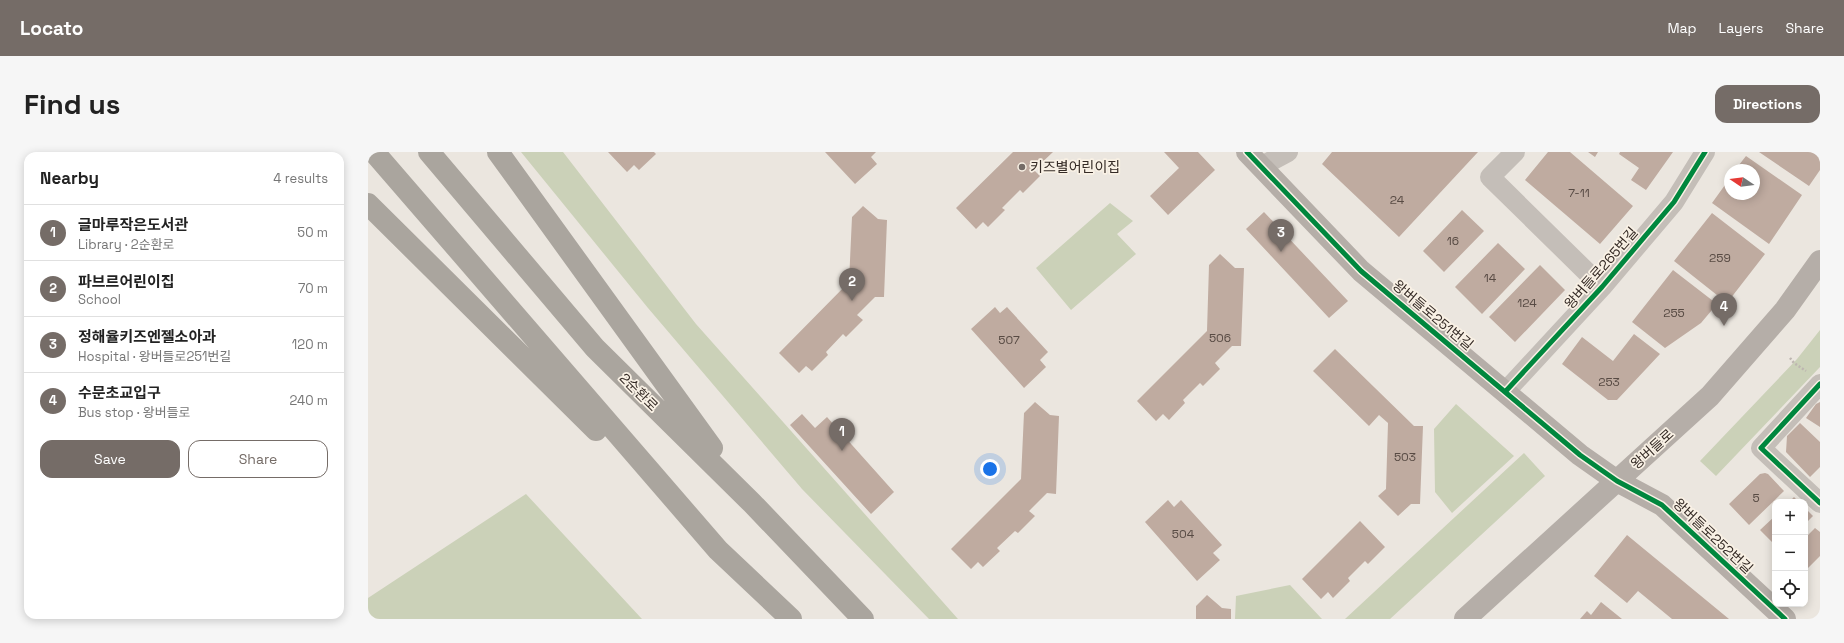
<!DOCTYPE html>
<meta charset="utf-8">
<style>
body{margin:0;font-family:"Space Grotesk","Noto Sans KR",sans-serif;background:#f6f6f6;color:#222}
.controls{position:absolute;right:12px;bottom:12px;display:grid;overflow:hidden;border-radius:8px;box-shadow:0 2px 10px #0003}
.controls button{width:36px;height:36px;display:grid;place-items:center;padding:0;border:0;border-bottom:1px solid #e0e0e0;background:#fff;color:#222;font:20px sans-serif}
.compass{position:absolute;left:1356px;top:12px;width:36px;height:36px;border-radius:50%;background:#fff;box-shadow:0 2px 10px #0003;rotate:283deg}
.you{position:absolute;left:622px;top:317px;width:14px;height:14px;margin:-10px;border:3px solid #fff;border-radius:50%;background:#1a73e8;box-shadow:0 0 0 6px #1a73e833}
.badge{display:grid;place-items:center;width:26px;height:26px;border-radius:50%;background:#756c67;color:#fff;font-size:13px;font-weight:700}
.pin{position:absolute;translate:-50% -33px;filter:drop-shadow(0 1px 2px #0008)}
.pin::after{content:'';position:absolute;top:21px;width:14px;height:12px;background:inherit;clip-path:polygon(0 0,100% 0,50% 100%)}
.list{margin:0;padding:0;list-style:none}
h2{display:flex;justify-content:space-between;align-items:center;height:52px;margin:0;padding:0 16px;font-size:17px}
h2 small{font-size:13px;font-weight:400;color:#767676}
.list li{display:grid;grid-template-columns:26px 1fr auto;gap:12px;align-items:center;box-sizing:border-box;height:56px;padding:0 16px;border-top:1px solid #e0e0e0}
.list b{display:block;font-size:15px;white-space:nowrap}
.list p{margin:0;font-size:13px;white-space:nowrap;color:#767676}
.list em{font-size:13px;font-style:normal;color:#767676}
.actions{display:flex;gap:8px;padding:12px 16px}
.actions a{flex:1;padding:9px 0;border:1px solid #756c67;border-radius:12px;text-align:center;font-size:14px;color:#756c67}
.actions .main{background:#756c67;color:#fff}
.icon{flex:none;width:22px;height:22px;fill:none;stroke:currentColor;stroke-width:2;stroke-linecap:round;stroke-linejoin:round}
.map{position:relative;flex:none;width:1452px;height:467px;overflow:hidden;border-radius:12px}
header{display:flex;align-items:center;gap:24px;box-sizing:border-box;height:56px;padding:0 20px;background:#756c67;color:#fff}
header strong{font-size:19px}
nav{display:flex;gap:22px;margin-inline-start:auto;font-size:14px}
.intro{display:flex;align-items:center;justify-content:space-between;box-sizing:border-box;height:96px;padding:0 24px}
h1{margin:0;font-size:28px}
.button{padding:10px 18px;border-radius:12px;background:#756c67;color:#fff;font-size:14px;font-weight:700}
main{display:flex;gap:24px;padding:0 24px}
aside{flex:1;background:#fff;border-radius:12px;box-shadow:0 2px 10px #0003}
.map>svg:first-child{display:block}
.green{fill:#cbd1b8}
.building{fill:#bfaba0}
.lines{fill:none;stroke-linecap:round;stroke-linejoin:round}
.path{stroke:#bdb6b0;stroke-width:2.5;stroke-dasharray:2 2;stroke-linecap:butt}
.street{stroke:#c4beb8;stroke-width:20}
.secondary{stroke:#b5aea8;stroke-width:22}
.highway{stroke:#aaa59e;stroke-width:22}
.cycleway-casing{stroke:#f9f1e5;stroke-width:8}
.cycleway{stroke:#00873e;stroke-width:5}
.poi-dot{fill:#756c67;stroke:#f9f1e5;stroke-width:1.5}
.labels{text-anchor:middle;stroke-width:3.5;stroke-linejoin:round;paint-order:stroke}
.number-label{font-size:12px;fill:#584b44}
.poi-label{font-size:14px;fill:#352b26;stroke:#f9f1e5;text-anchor:start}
.street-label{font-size:14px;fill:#352b26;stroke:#f9f1e5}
</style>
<header>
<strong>Locato</strong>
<nav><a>Map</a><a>Layers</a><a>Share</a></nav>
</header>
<div class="intro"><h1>Find us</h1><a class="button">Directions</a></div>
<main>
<aside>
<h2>Nearby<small>4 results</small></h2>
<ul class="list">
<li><span class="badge">1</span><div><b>글마루작은도서관</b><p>Library · 2순환로</p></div><em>50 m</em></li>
<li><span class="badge">2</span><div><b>파브르어린이집</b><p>School</p></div><em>70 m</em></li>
<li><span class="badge">3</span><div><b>정해율키즈엔젤소아과</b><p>Hospital · 왕버들로251번길</p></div><em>120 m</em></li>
<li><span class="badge">4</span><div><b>수문초교입구</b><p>Bus stop · 왕버들로</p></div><em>240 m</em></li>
</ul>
<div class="actions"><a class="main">Save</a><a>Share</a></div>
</aside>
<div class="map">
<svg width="1452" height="467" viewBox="0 0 1452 467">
<rect width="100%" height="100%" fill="#ebe6df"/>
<path class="green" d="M153,0H195L328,172L590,467H561L434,337L280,156Z
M742,51L765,69L749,82L768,102L703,158L668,116Z
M1452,178V215L1348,324L1332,309L1429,207Z
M1088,252L1146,304L1084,361L1067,340L1066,277Z
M1156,301L1177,324L1022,467H977Z
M158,342L274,467H0V446Z
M922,433L954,467H867L868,444Z"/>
<path class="building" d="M240,0H286L288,2L271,18L266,13L259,20Z
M457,0H508L503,5L509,12L487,32Z
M645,0H685L666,18L672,24L655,41L652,38L634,56L637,58L620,75L615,70L608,77L588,56Z
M796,0H830L847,18L800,63L782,44L811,16Z
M964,0H1110L1031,85L954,12Z
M1180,0H1202L1265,54L1232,92L1157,28Z
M1220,0H1230L1227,5Z
M1252,0H1305L1278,38L1263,28L1271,16L1251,2Z
M1391,0H1452V18L1441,34Z
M1378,4L1434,43L1401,92L1344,51L1362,26V42H1386V18H1367Z
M495,54L510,67L519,68L516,145H507L489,163L495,168L478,185L475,182L458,200L460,203L444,219L438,214L431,221L411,201L481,130L484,65Z
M1094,58L1116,79L1076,120L1055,99Z
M896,60L980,149L961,166L878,77Z
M1344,61L1397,102L1359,151L1306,109Z
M1130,91L1157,117L1114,162L1087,135Z
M852,102L867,116H876L873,194H864L847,211L852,217L835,234L832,231L815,248L817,251L801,268L795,262L788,269L769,249L839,179L841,113Z
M1172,113L1197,138L1147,190L1121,165Z
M1305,118L1349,152L1333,171L1297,196L1264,170Z
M627,155L632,161L639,155L680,200L672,208L678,215L656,236L603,177Z
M1266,182L1292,202L1249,248H1240L1194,212L1214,185L1245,209Z
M967,197L1046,274H1055L1052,352H1043L1030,364L1010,344L1018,337L1020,271L1011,263L1001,274L945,219Z
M667,250L682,263L691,264L688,342L679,341L661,359L667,364L650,381L647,379L629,396L632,399L615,415L610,410L603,417L583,397L653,327L656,261Z
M1452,250V275L1438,266L1448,252Z
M434,262L447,276L459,265L526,340L503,362L422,273Z
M1432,271L1452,290V315L1442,325L1418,300L1419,284Z
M1397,321L1400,322L1416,339L1381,373L1361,352L1392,322Z
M1426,345L1431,350H1421Z
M800,348L806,355L813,348L854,393L845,401L852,408L829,429L777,370Z
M1437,356L1445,364L1437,372Z
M1407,364V393L1392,378Z
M992,369L1017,395L1000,412L997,409L980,426L982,429L965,446L960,440L953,447L934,427Z
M1447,376L1452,380V404L1437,419V386Z
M1259,383L1361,467H1304L1270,439L1259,451L1226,424Z
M839,443L854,456L863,457V467H828V454Z
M1233,450L1254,467H1212L1219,459L1223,463Z"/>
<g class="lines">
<path class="path" d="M1422,206L1426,211L1438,219"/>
<path class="street" d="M1147,0L1122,25L1234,135
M894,14L920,0
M1452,232L1393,296L1452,351
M1137,240L1234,135L1306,50L1337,0"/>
<path class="secondary" d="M879,0L993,119L1212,303L1249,329L1294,353L1417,467
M1097,467L1342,244L1417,158L1452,109"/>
<path class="highway" d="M6,0L350,398L423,467
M61,0L227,196L384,351L495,467
M130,0L344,296
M0,52L228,278"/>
<g class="cycleway-casing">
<path id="cycleway" d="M879,0L993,119L1212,303L1249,329L1294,353L1417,467
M1452,232L1393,296L1452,351
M1137,240L1234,135L1306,50L1337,0"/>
</g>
<use href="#cycleway" class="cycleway"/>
</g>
<circle class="poi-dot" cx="654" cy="15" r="4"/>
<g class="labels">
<g class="number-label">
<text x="1211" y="45">7-11</text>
<text x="1029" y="52">24</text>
<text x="1085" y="93">16</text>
<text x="1352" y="110">259</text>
<text x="1122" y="130">14</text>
<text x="1159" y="155">124</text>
<text x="1306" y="165">255</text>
<text x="852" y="190">506</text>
<text x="641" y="192">507</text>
<text x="1241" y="234">253</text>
<text x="1037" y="309">503</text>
<text x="1388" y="350">5</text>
<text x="815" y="386">504</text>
</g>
<g class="poi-label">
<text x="662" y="20">키즈별어린이집</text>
</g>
<g class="street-label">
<text transform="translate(1233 116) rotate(-49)" y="5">왕버들로265번길</text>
<text transform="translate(1065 163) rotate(40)" y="5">왕버들로251번길</text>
<text transform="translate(271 240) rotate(45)" y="5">2순환로</text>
<text transform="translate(1284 297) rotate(-42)" y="5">왕버들로</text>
<text transform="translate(1345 384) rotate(43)" y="5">왕버들로252번길</text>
</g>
</g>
</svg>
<div class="controls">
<button>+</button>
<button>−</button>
<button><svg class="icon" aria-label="locate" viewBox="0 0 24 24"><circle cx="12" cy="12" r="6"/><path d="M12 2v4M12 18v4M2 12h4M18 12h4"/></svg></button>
</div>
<svg class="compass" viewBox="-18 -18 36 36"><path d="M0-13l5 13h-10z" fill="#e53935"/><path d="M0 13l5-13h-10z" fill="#767676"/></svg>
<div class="you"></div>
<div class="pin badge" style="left:474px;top:299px">1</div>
<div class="pin badge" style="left:484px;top:149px">2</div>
<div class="pin badge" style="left:913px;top:100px">3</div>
<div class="pin badge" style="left:1356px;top:174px">4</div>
</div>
</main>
